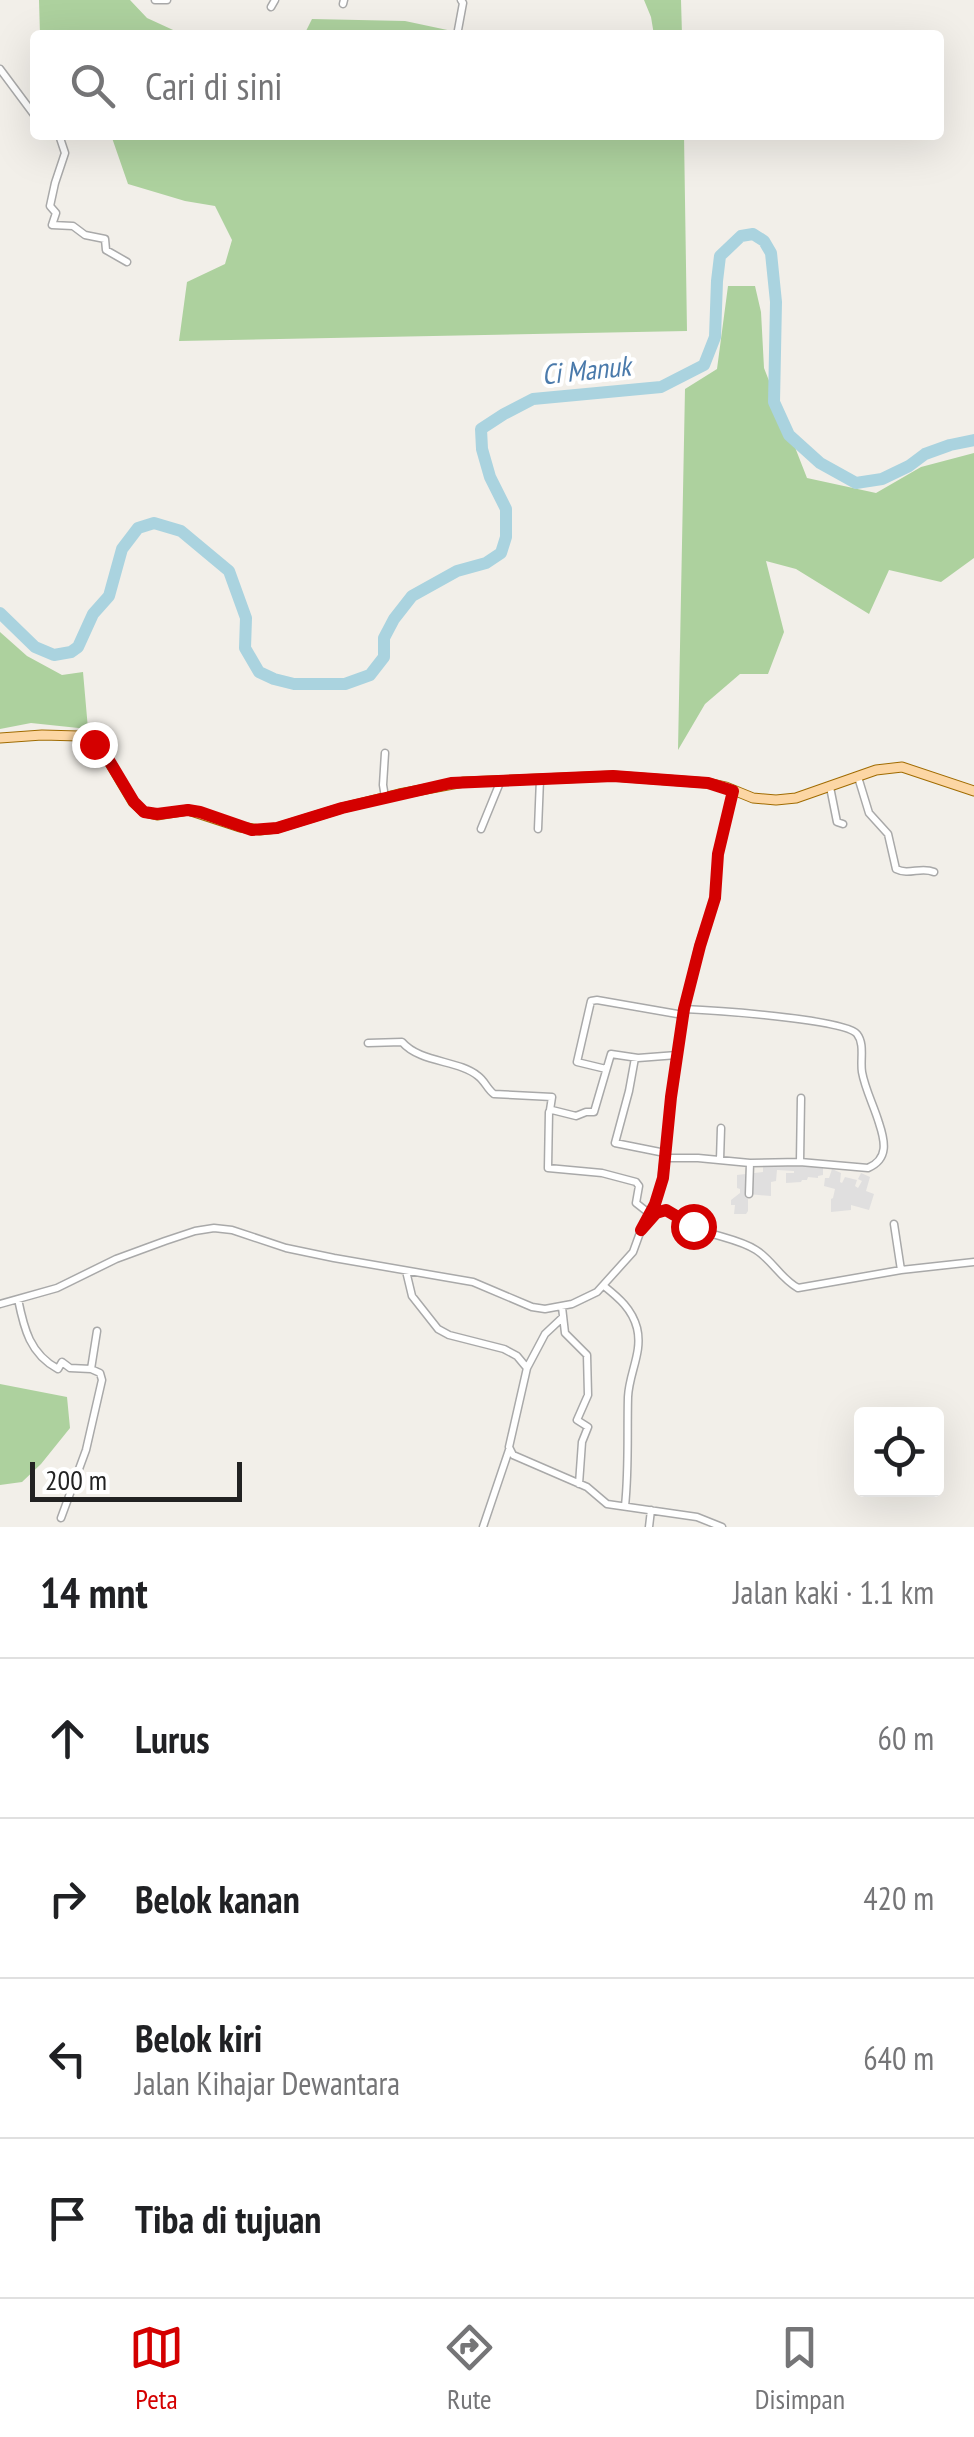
<!DOCTYPE html>
<html lang="id">
<meta charset="utf-8">
<style>
body{margin:0;font-family:"PT Sans Narrow",sans-serif;background:#f6f6f6;color:#202124}
.controls{position:absolute;right:30px;bottom:30px;display:grid;overflow:hidden;border-radius:10px;box-shadow:0 10px 40px #0002}
.controls button{width:90px;height:90px;display:grid;place-items:center;padding:0;border:0;border-bottom:2px solid #e0e0e0;background:#fff;color:#202124;font:50px sans-serif}
.scale{position:absolute;left:30px;bottom:25px;width:212px;box-sizing:border-box;padding-left:10px;border:5px solid #222;border-top:0;font-size:28px;line-height:35px;white-space:nowrap;color:#222;-webkit-text-stroke:8px #fff;paint-order:stroke}
.stop{position:absolute;width:30px;height:30px;margin:-22px;border:8px solid #d40000;border-radius:50%;background:#fff}
.stop.end{background:#d40000;border-color:#fff;box-shadow:0 2px 10px #0008}
.list{margin:0;padding:0;list-style:none}
h2{display:flex;justify-content:space-between;align-items:center;height:130px;margin:0;padding:0 40px;font-size:42px}
h2 small{font-size:32px;font-weight:400;color:#757577}
.list li{display:grid;grid-template-columns:65px 1fr auto;gap:30px;align-items:center;box-sizing:border-box;height:160px;padding:0 40px;border-top:2px solid #e0e0e0}
.list b{display:block;font-size:38px;white-space:nowrap}
.list p{margin:0;font-size:32px;white-space:nowrap;color:#757577}
.list em{font-size:32px;font-style:normal;color:#757577}
.icon{flex:none;width:55px;height:55px;fill:none;stroke:currentColor;stroke-width:2;stroke-linecap:round;stroke-linejoin:round}
.map{position:relative;flex:none;width:974px;height:1527px;overflow:hidden}
.search{position:absolute;background:#fff;box-shadow:0 10px 40px #0002;left:30px;right:30px;top:30px;height:110px;display:flex;align-items:center;gap:25px;box-sizing:border-box;padding:0 35px;border-radius:10px;color:#757577;font-size:38px}
.sheet{height:770px;background:#fff}
nav{display:flex;justify-content:space-around;align-items:center;box-sizing:border-box;height:140px;border-top:2px solid #e0e0e0;background:#fff;font-size:28px;color:#757577}
nav a{display:grid;justify-items:center;gap:5px}
nav .on{color:#d40000}
.map>svg:first-child{display:block}
.residential{fill:#e0dfdf}
.forest{fill:#add19e}
.lines{fill:none;stroke-linecap:round;stroke-linejoin:round}
.river{stroke:#aad3df;stroke-width:12}
.minor-casing{stroke:#a9a9a9;stroke-width:9}
.primary-casing{stroke:#a06b00;stroke-width:11}
.minor{stroke:#fff;stroke-width:6}
.primary{stroke:#fcd6a4;stroke-width:9}
.route{stroke:#d40000;stroke-width:12}
.labels{text-anchor:middle;stroke-width:8;stroke-linejoin:round;paint-order:stroke}
.water-label{font-size:28px;font-style:italic;fill:#4a7aab;stroke:#fff}
</style>
<div class="map">
<svg width="974" height="1527" viewBox="0 0 974 1527">
<rect width="100%" height="100%" fill="#f2efe9"/>
<path class="residential" d="M799,1163L823,1166V1175L818,1176V1178L808,1177L807,1180H802L801,1182L786,1183V1173H794V1171L777,1170L776,1181L771,1182V1196L748,1194V1211L746,1214H734L735,1205H731V1200L740,1193V1189L737,1188V1175L763,1172V1165Z
M832,1169L841,1173L840,1182L842,1183L845,1177L857,1180L855,1186L858,1188L862,1181L858,1179L861,1173L870,1177L866,1191L874,1194L869,1210L851,1205V1210L831,1212V1199L833,1198L835,1189L824,1186L825,1178H829Z"/>
<path class="forest" d="M39,0H130L147,18L184,35H40Z
M644,0H681L682,35H654L651,17Z
M312,19L405,21L471,35H304Z
M111,135H684L687,331L179,341L187,282L225,264L232,240L215,206L185,201L128,184Z
M728,286H755L761,312L764,368L807,478L876,493L921,467L974,453V558L941,582L889,570L869,614L796,569L766,561L784,632L768,674H740L705,704L678,750L685,389L717,369Z
M0,632L27,656L62,675L83,672L88,729L31,723L0,729Z
M0,1384L67,1397L70,1428L41,1464L22,1482L0,1485Z"/>
<g class="lines">
<path class="river" d="M0,613L35,647L54,655L71,652L78,647L93,614L109,596L122,549L138,528L154,523L181,531L229,571L246,618L245,648L259,672L274,679L294,684H345L370,675L384,657V638L394,619L412,596L457,571L486,563L501,553L506,537V509L490,477L482,449L481,429L504,414L533,399L661,387L704,365L715,337L717,281L720,256L741,236L753,234L764,241L771,253L776,302L774,402L789,435L820,463L856,483L882,479L909,466L925,454L950,445L974,440"/>
<g class="minor-casing">
<path id="minor" d="M155,0H167
M343,4L344,0
M271,7L275,0
M458,30L463,3L461,0
M0,69L35,116
M59,135L65,153L55,183L50,206L56,213L52,225L73,226L85,235L105,239L106,250L127,262
M385,753L383,785L385,797
M858,777L869,813L888,834L896,869C910,876 920,866 934,872
M830,787L837,822L843,824
M481,829L501,780
M538,829L540,779
M368,1043L402,1042C420,1063 459,1060 478,1076C485,1081 487,1089 494,1094L552,1097L550,1110
M635,1058L629,1091L615,1143L665,1153
M606,1069L577,1062L591,1001L597,1000L683,1015
M664,1158H698L750,1163L800,1162L868,1168C889,1159 885,1141 879,1123C874,1106 865,1089 862,1072C860,1060 865,1044 857,1034C845,1019 710,1010 684,1009
M720,1160L721,1128
M800,1162L801,1098
M749,1194L750,1163
M650,1214L636,1203L639,1186L636,1182L602,1173L548,1168L549,1112L552,1110L576,1116L586,1112H594L611,1054L638,1058L677,1055
M650,1219L656,1213L667,1210C677,1214 685,1222 695,1227C714,1237 737,1238 756,1250C772,1260 781,1279 798,1288L901,1270L974,1262
M894,1224L901,1270
M406,1271L412,1296L438,1329L449,1335L504,1349L517,1356L527,1368L509,1447L513,1455L587,1487L607,1504L697,1517L722,1527
M604,1286C619,1298 632,1309 637,1328C643,1352 629,1373 628,1397C627,1433 629,1469 625,1506
M18,1299C24,1329 30,1354 58,1369L62,1362L70,1368L91,1369L97,1331
M0,1304L57,1288L116,1259L165,1241L195,1231L214,1228L232,1230L286,1248L334,1258L473,1282L532,1307L545,1309L572,1304L597,1292L633,1252L641,1230L655,1204L661,1184L671,1097L684,1009L699,945L715,898L718,854L733,791
M562,1307L565,1333L587,1355L588,1395L577,1420L588,1427L582,1442L579,1484
M527,1368L545,1334L562,1318
M61,1518L86,1450L102,1380L100,1373L91,1369
M483,1527L509,1450
M649,1527L651,1510"/>
</g>
<g class="primary-casing">
<path id="primary" d="M0,738L42,735L79,736L95,743L104,753L133,802L144,812L157,815L188,810L240,827L260,830L277,828L342,808L399,794L464,782L613,776L708,783L726,787L753,798L776,800L796,798L876,770L902,767L974,791"/>
</g>
<use href="#minor" class="minor"/>
<use href="#primary" class="primary"/>
</g>
<g class="lines">
<path class="route" d="M94,744L104,752L134,802L144,812L157,814L188,810L200,812L252,830L277,828L342,808L451,783L613,776L708,783L733,791L718,854L715,898L700,946L684,1009L671,1097L663,1178L655,1204L641,1230L656,1213L666,1210L693,1226"/>
</g>
<g class="labels">
<g class="water-label">
<text transform="translate(586 370) rotate(-6)" y="10">Ci Manuk</text>
</g>
</g>
</svg>
<div class="controls">
<button><svg class="icon" aria-label="locate" viewBox="0 0 24 24"><circle cx="12" cy="12" r="6"/><path d="M12 2v4M12 18v4M2 12h4M18 12h4"/></svg></button>
</div>
<div class="scale">200 m</div>
<div class="stop" style="left:693px;top:1226px"></div>
<div class="stop end" style="left:94px;top:744px"></div>
<div class="search"><svg class="icon" aria-label="search" viewBox="0 0 24 24"><circle cx="10" cy="10" r="6"/><path d="M15 15l6 6"/></svg>Cari di sini</div>
</div>
<section class="sheet">
<h2>14 mnt<small>Jalan kaki · 1.1 km</small></h2>
<ul class="list">
<li><svg class="icon" aria-label="ahead" viewBox="0 0 24 24"><path d="M12 20V5M6 11l6-6 6 6"/></svg><div><b>Lurus</b></div><em>60 m</em></li>
<li><svg class="icon" aria-label="right" viewBox="0 0 24 24"><path d="M7 20v-9h11M14 6l5 5-5 5"/></svg><div><b>Belok kanan</b></div><em>420 m</em></li>
<li><svg class="icon" aria-label="left" viewBox="0 0 24 24"><path d="M17 20v-9H6M10 6l-5 5 5 5"/></svg><div><b>Belok kiri</b><p>Jalan Kihajar Dewantara</p></div><em>640 m</em></li>
<li><svg class="icon" aria-label="arrive" viewBox="0 0 24 24"><path d="M6 21V4h12l-3 4 3 4H6"/></svg><div><b>Tiba di tujuan</b></div></li>
</ul>
</section>
<nav>
<a class="on"><svg class="icon" aria-label="map" viewBox="0 0 24 24"><path d="M3 6l6-2 6 2 6-2v14l-6 2-6-2-6 2zM9 4v14M15 6v14"/></svg>Peta</a>
<a><svg class="icon" aria-label="directions" viewBox="0 0 24 24"><path d="M12 3l9 9-9 9-9-9zM9 14v-3h6M13 9l2 2-2 2"/></svg>Rute</a>
<a><svg class="icon" aria-label="saved" viewBox="0 0 24 24"><path d="M7 4h10v16l-5-4-5 4z"/></svg>Disimpan</a>
</nav>
